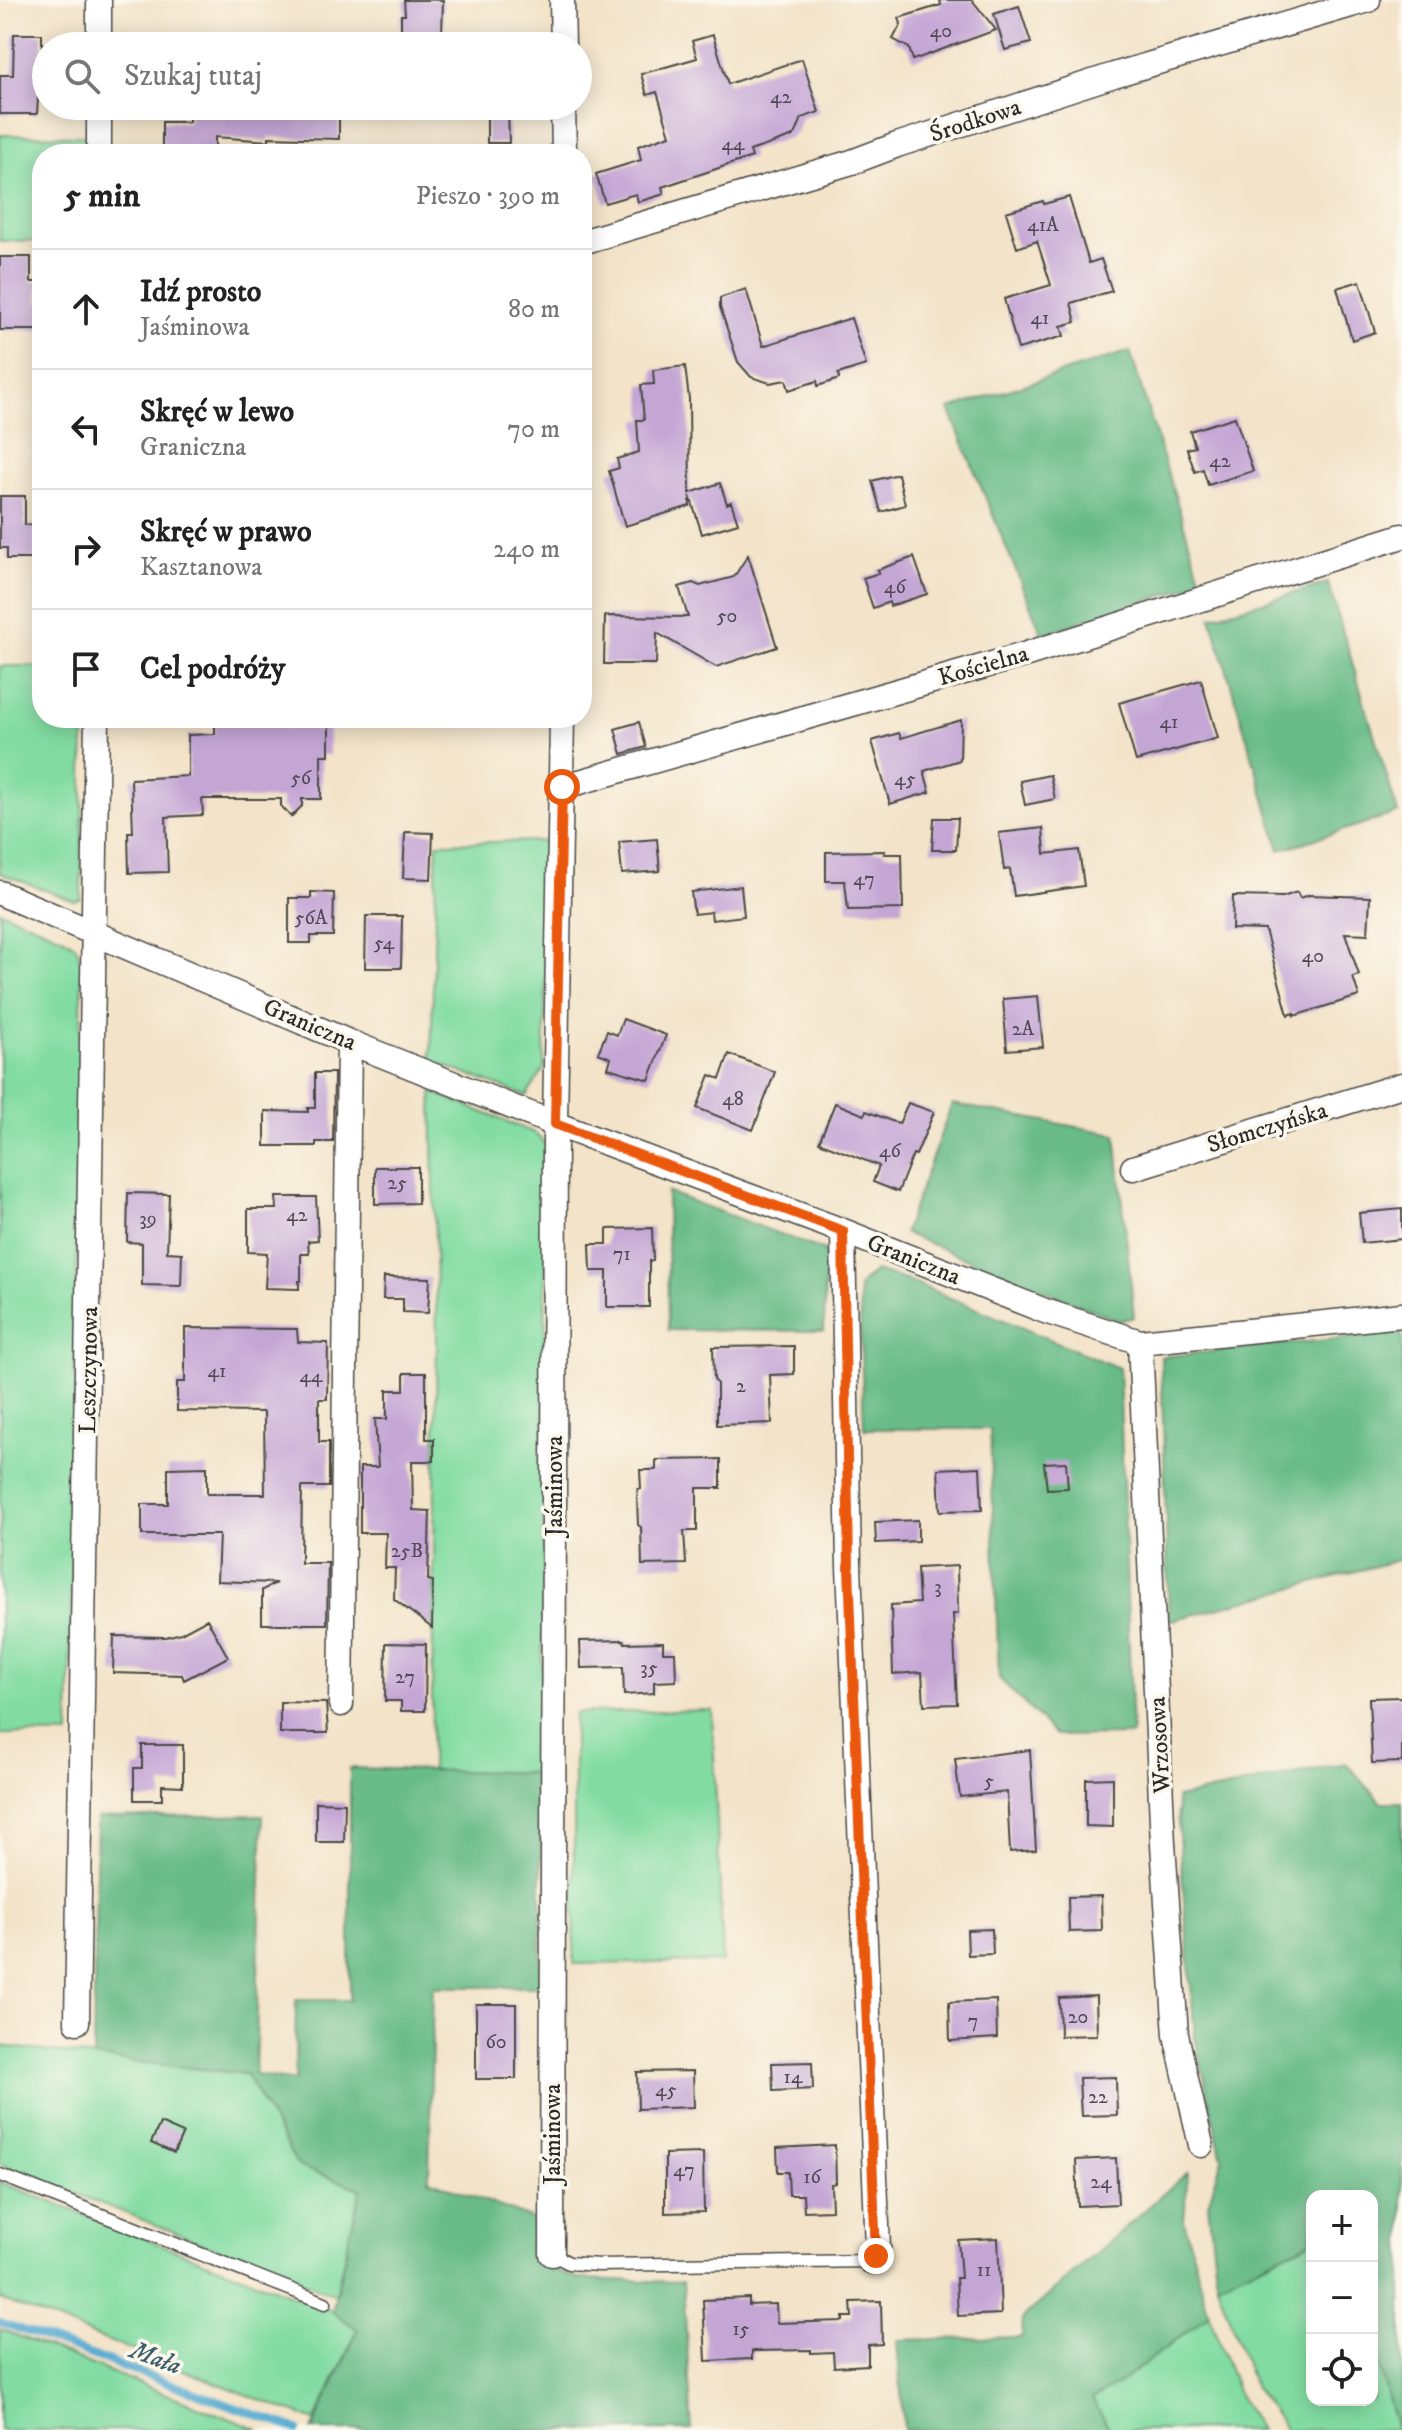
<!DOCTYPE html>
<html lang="pl">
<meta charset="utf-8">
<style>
body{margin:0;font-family:"IM FELL DW Pica",serif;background:#f2f2f2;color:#222}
.controls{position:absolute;right:24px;bottom:24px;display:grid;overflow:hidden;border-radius:16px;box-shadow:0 4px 20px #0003}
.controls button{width:72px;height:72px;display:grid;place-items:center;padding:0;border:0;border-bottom:2px solid #e0e0e0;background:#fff;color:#222;font:40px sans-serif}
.stop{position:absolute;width:24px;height:24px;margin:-18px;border:6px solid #ea580c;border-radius:50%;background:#fff}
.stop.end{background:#ea580c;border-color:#fff;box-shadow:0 2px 8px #0008}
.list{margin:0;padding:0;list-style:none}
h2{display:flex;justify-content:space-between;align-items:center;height:104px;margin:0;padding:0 32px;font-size:34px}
h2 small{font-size:26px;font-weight:400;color:#767676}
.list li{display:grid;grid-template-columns:52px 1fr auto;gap:24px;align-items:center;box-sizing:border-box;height:120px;padding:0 32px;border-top:2px solid #e0e0e0}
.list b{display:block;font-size:30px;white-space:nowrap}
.list p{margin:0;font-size:26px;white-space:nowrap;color:#767676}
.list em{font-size:26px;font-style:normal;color:#767676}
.icon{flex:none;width:44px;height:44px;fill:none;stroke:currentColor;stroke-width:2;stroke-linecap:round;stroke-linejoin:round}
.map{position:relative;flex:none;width:1402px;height:2430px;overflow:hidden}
.search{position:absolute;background:#fff;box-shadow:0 4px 20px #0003;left:32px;top:32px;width:560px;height:88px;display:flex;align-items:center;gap:20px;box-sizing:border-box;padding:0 28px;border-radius:44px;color:#767676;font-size:30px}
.panel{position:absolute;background:#fff;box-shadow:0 4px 20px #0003;left:32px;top:144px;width:560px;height:584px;border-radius:32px}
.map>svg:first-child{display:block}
.green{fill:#82dca2;stroke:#568466;stroke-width:2}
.forest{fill:#69bc88;stroke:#4a745a;stroke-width:2}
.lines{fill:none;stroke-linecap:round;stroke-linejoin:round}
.stream{stroke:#55aad1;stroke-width:8}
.building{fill:#c4a6d5}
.service-casing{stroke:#494743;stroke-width:15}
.minor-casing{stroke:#494743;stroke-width:27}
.service{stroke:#fff;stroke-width:12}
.minor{stroke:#fff;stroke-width:24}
.route{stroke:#ea580c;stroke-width:10}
.labels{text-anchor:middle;stroke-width:7;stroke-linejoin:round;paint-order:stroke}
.number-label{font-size:20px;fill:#514a56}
.street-label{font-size:24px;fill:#2b2b2b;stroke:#fbf7ec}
.water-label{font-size:26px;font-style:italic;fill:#3c5e6d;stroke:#fbf7ec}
</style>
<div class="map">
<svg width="1402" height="2430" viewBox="0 0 1402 2430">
<rect width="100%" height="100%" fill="#fbf7ec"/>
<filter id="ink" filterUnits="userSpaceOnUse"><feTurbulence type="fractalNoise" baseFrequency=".0125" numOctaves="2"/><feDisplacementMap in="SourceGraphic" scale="16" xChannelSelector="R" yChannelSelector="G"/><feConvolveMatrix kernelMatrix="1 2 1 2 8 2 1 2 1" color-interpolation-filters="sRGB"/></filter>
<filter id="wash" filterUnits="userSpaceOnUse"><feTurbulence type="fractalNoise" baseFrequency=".006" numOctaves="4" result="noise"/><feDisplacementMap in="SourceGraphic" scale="32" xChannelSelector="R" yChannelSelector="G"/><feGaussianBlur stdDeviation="1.8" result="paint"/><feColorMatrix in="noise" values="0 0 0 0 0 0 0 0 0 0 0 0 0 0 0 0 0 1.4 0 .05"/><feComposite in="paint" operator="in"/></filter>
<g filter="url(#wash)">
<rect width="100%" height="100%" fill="#f3e3c8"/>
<path class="green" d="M0,135L86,136V154H42V241H0Z
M0,666H42V718H84L81,899L74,901L0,873Z
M548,841L544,1069L526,1096L431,1061L437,843Z
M0,911L64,938L76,946L82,963L69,1735L0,1734Z
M432,1092L535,1133L547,1146L541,1773L431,1772L437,1340Z
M712,1710L723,1962L574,1964V1713Z
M0,2046L246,2074L298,2166L361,2189L335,2295L0,2164Z
M0,2182L332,2311L358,2329L315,2421L0,2299Z
M1312,2241V2400H1372V2340L1397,2430H1286L1254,2386L1217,2284Z
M1209,2315L1239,2396L1260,2430H1110L1092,2399L1118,2384Z
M0,2329L259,2430H0Z"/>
<path class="forest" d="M1130,351L1202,583L1042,634L949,409Z
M1328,583L1398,813L1280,850L1211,617Z
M952,1104L1116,1134L1134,1317L1119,1321L904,1233Z
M667,1192L825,1251L824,1331L668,1330Z
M875,1271L912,1282L1119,1368L1132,1735L1056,1736L999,1678L990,1429H864L859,1286Z
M1402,1332V1559L1169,1621L1161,1357Z
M1346,1763L1381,1802H1402V2430H1397L1372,2340V2196H1312V2241L1217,2284L1208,2204L1222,2159L1195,2037L1176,1798Z
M350,1768L541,1773V1987H433L429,2180L541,2222L540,2263L578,2279L683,2282L692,2430H312L358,2330L332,2311L361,2189L298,2166L246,2074L93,2057L97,1818L263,1815L255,2075L295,2081L296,2000H350Z
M1188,2172L1184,2220L1209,2315L1118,2384L1092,2399L1110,2430H904L897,2340L1022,2337L1023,2318Z"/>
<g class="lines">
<path class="stream" d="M0,2322L298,2430"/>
</g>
<g id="blocks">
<path class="building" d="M404,0H443L442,36L401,37V15H405Z
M940,0H972L996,30L913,60L909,48L893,39L901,24L899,18L941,5Z
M1019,6L1031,43L1005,50L994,14Z
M14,34H42V98H38L37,114H0V75H13Z
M713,35L728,84L802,59L819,112L802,118L796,133L791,137L750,151L752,157L662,187L664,194L638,202L636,194L605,203L596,174L641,160L638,146L670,135L657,92L647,95L641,74L697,58L692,41Z
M189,106H339V139L269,137V141L215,137V154H162V122H189Z
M487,106H508L509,143H487Z
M1069,197L1089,263L1101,259L1112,291L1071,303L1076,322L1061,326L1064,336L1018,349L1004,299L1051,285L1037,241L1017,248L1006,212L1043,201L1044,204Z
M0,257H31V282H38V302H42V330H0Z
M1360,281L1375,332L1352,340L1337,288Z
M746,289L763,346L851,318L866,365L838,374L839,379L818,386L817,381L789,390L786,380L770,383L751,377L738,362L720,307V298Z
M685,366L689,399L690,493L720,483L727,504L731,502L738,523L702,534L690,496V506L625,526L609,471L619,468L617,459L639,452L637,420H644L641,385L654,384L653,370Z
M1235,417L1253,471L1208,485L1203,469L1195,472L1187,449L1195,447L1190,431Z
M898,474L905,505L881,512L872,481Z
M0,496H25V525H35V559H7V548H0Z
M748,555L777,647L716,667L657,633L656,664H604L605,616L688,617L679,587L693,583L700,586L734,577Z
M914,557L927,594L890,606L889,602L873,608L863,578L879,573L877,570Z
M1201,680L1218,738L1136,761L1119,703Z
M215,718L329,720V755H321V799H302V806L291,817L281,806V799H202L203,815L166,817L168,872L129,873L128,832H133L131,779L188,776V735L215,734Z
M961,720L960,760L924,771L930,792L890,804L872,741L899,733L901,738Z
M639,722L646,747L622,754L615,729Z
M1050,775L1055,799L1025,805L1020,781Z
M934,818H958L956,850H932Z
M1043,828L1045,854L1079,850L1084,886L1014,896L1010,869L1004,870L999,833Z
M405,832L433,833L431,879L403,878Z
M657,839L660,871L622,874L619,842Z
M885,851L884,854H902L903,909L848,910L845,881H826V852Z
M741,886L744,916L712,920L711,912L694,914L691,892Z
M311,892L334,893L333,936H311V943H289V898H311Z
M1297,892L1300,898L1308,895L1370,897L1368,934L1345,933L1359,975L1353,977L1359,996L1294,1016V1013L1288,1015L1265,930L1232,929L1233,896L1283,897Z
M366,916H402L401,968H365Z
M1038,996L1043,1047L1007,1050L1003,999Z
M623,1019L666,1035L649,1080L608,1068L611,1058L598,1053L607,1031L617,1035Z
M729,1054L775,1072L753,1130L697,1108L710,1075L720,1079Z
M315,1073H334L333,1142H316V1146H265V1111L308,1112V1108H315Z
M835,1103L864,1115L866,1111L899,1124L908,1103L934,1112L916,1155L913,1154L898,1192L873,1182L879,1166L819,1142Z
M375,1167H418V1203L375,1204Z
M128,1193L169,1194L167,1252L182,1253L181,1286L142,1285V1243L127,1242Z
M276,1197H316L318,1240L308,1241L309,1254H301V1281H299V1289L265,1288L267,1253L248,1252V1209H277Z
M1402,1209V1239L1362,1243L1359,1213Z
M652,1228L653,1261H649V1307H607V1271H591L590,1244H607V1229Z
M384,1277L430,1278L428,1313L403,1312V1299H383Z
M185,1328L297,1329L298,1342L328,1343L327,1399H319V1442H329V1487H302L301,1563H328L327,1624H262V1590L276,1583L217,1581L219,1535H142V1504H168V1468L207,1467V1494H265L264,1412L177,1411V1382H185Z
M794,1346V1374L770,1375L772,1423L717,1425V1384L714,1379L713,1347Z
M404,1373H426V1439H434V1461H412L413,1510L430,1511L428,1580L433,1581L432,1628L394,1599L395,1568H385L386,1533H360V1467H378L375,1419H387V1390H404Z
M721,1459V1488H697V1531H684L686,1564L642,1565L641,1527L638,1525L637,1498L638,1489H641L640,1470H656V1460Z
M1066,1462L1068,1488L1047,1489L1044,1463Z
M980,1467L982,1510L940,1511L938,1469Z
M918,1520V1541L876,1543L875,1522Z
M957,1566L958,1614H953L957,1704L924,1705L922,1672L893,1674L891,1605L919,1603L917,1568Z
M207,1619L228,1657L184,1680L182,1675L113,1673L114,1636L166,1637L181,1633Z
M624,1640L625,1643L663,1642V1652H675L676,1681L654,1682V1693L624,1695L623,1667L581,1668L580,1641Z
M386,1643L426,1644L425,1711H401V1701H385Z
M1402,1697V1762L1372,1763L1369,1698Z
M280,1702L326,1703L328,1733H280Z
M142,1745H183V1786L162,1785V1800H134V1768H142Z
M1030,1750L1036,1850L1010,1852L1007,1792L960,1797L955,1759Z
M1113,1778V1827L1086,1826V1779Z
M316,1802L345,1803L344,1842H316Z
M1101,1896L1102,1931L1069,1932L1068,1897Z
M992,1929L993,1954L968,1955L967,1930Z
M1096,1996L1097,2035L1060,2036L1059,1998Z
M996,2000L997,2038L950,2041L949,2002Z
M476,2004H516V2079H476Z
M812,2062L813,2089L773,2091L772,2063Z
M693,2071L694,2107L638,2109L637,2072Z
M1116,2077L1117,2115L1081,2116L1079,2078Z
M160,2123L183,2133L174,2153L151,2143Z
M835,2145L836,2183L831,2184L832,2210L804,2211L803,2195H789L788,2172H778L777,2148Z
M703,2153L704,2212L665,2213V2154Z
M1116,2158L1118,2204L1078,2206L1076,2160Z
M998,2238L1001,2314L958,2316L956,2278H961L958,2240Z
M749,2298V2305L776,2304L777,2323L843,2321V2317H852L851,2302L881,2301L882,2344L868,2345V2365L834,2367L833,2352L811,2353V2350L752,2351V2359L706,2361L703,2300Z"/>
</g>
</g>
<g filter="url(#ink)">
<use href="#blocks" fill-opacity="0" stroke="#494743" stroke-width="2"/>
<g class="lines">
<g class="service-casing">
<path id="service" d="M0,2175L325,2303
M552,2254L569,2263L599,2265L871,2261"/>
</g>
<g class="minor-casing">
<path id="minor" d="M562,0L563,46
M99,46V0
M563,106L564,154
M99,154V106
M582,242L852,162L897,145L1114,75L1368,0
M562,787L1027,654L1402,536
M0,893L349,1042L555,1124L843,1231L1045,1311L1140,1342L1402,1315
M1133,1168L1402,1085
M843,1231L849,1567L878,2248L871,2261
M1140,1342L1163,1844L1176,2035L1201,2145
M341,1704L349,1042
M77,2022L97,718
M552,2254L555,1124L562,718"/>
</g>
<use href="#service" class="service"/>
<use href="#minor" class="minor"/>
</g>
</g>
<g class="lines" filter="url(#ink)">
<path class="route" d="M562,787L555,1124L843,1231L849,1567L876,2256"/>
</g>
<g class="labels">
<g class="number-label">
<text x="941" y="37">40</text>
<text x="781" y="103">42</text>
<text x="733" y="150">44</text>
<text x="1043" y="231">41A</text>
<text x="1040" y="324">41</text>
<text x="1220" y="467">42</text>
<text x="895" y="593">46</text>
<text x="727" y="622">50</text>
<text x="1169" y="728">41</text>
<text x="301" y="784">56</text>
<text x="905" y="785">45</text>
<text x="864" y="885">47</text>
<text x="311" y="924">56A</text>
<text x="384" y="949">54</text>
<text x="1313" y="962">40</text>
<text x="1023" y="1035">2A</text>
<text x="733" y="1105">48</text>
<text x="890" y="1157">46</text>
<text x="397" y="1189">25</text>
<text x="297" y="1221">42</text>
<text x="148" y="1225">39</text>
<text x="622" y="1260">71</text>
<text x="217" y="1377">41</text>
<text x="311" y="1382">44</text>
<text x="741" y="1392">2</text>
<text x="407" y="1557">25B</text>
<text x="938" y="1593">3</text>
<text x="649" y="1674">35</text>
<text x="405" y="1683">27</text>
<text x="989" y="1787">5</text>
<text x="1078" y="2023">20</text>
<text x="973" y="2027">7</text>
<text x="496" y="2048">60</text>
<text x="793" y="2083">14</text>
<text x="666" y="2096">45</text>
<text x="1098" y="2103">22</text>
<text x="684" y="2176">47</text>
<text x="812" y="2183">16</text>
<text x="1101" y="2188">24</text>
<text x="984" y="2276">11</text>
<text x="741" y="2335">15</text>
</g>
<g class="street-label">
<text transform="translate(975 120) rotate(-18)" y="8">Środkowa</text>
<text transform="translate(983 665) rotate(-16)" y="8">Kościelna</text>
<text transform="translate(310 1024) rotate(23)" y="8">Graniczna</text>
<text transform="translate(1267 1127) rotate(-17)" y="8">Słomczyńska</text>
<text transform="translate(914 1259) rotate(22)" y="8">Graniczna</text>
<text transform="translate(88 1370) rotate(-89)" y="8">Leszczynowa</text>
<text transform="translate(554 1486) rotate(-90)" y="8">Jaśminowa</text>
<text transform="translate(1159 1745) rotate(-93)" y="8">Wrzosowa</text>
<text transform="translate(552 2134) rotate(-90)" y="8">Jaśminowa</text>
</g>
<g class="water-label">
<text transform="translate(156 2357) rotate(20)" y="9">Mała</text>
</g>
</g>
</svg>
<div class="controls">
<button>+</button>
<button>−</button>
<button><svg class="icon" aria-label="locate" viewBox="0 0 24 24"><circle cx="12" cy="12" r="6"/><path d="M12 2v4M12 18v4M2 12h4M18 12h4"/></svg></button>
</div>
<div class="stop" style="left:562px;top:787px"></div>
<div class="stop end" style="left:876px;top:2256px"></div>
<div class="search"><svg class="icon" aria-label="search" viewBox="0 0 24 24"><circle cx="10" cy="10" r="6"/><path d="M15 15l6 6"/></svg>Szukaj tutaj</div>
<section class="panel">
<h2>5 min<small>Pieszo · 390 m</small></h2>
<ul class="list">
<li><svg class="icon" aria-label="ahead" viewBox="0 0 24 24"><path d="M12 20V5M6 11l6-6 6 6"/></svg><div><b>Idź prosto</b><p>Jaśminowa</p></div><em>80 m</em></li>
<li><svg class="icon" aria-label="left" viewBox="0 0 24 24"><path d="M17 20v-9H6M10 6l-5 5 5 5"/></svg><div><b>Skręć w lewo</b><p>Graniczna</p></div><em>70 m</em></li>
<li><svg class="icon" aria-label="right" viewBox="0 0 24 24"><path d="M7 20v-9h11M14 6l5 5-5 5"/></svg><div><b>Skręć w prawo</b><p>Kasztanowa</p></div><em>240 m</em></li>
<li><svg class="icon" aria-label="arrive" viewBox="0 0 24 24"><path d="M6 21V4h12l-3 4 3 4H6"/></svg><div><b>Cel podróży</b></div></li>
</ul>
</section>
</div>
